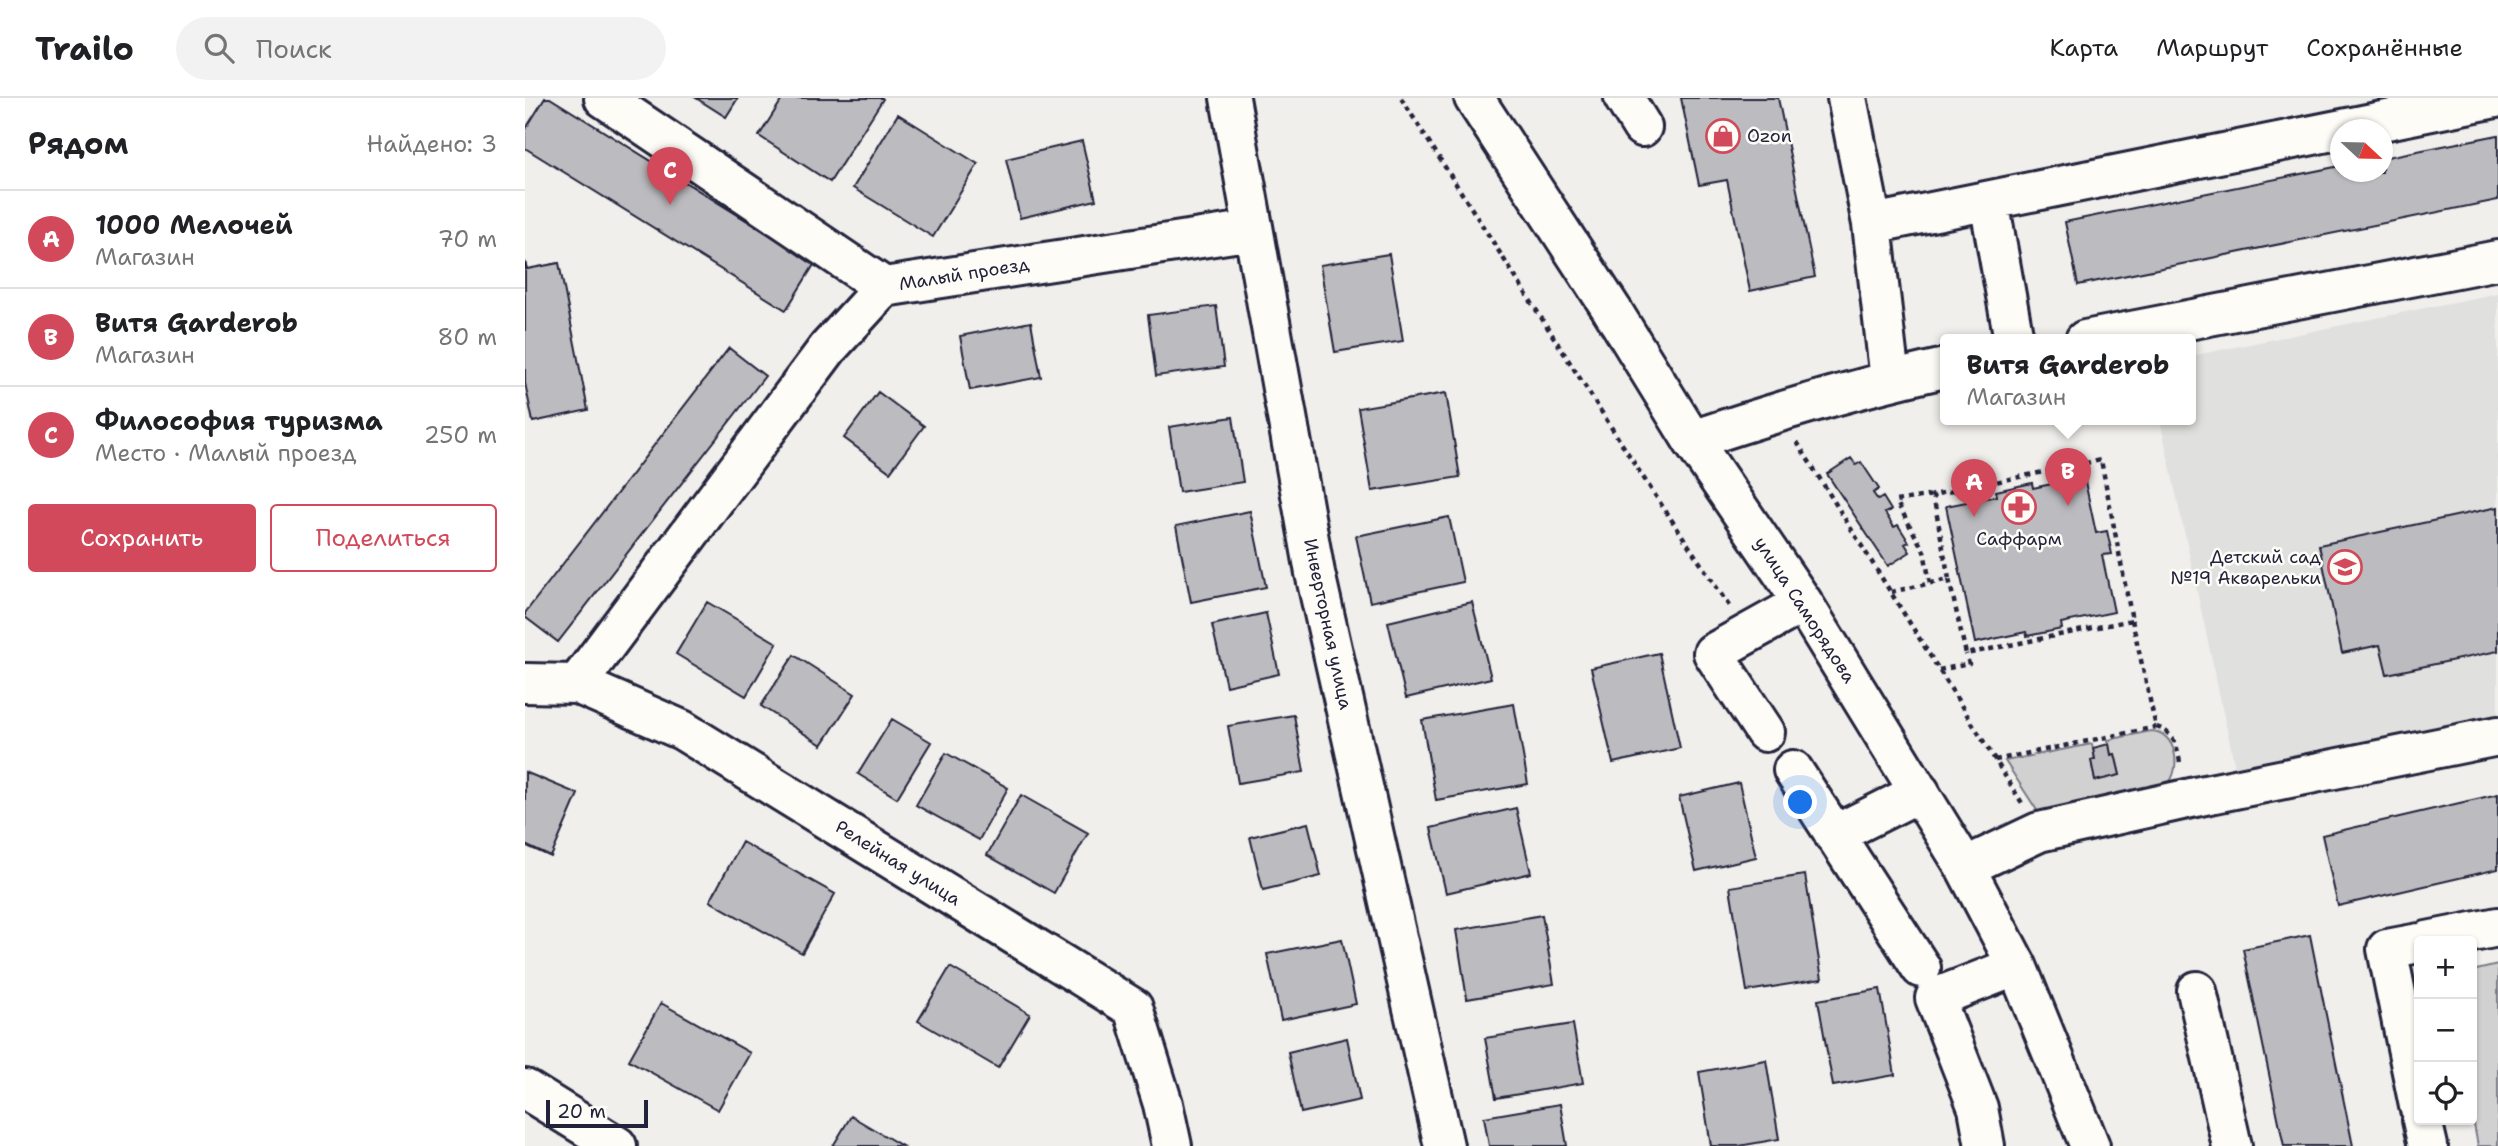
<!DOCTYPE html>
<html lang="ru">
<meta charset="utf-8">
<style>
body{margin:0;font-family:"Shantell Sans",sans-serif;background:#f2f2f2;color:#202124}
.controls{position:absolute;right:21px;bottom:21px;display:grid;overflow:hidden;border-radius:7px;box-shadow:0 2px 5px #0004}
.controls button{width:63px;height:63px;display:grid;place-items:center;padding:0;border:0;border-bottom:2px solid #e0e0e0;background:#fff;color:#202124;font:35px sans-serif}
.compass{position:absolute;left:1805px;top:21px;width:63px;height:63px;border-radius:50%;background:#fff;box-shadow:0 2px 5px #0004;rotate:112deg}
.scale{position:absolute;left:21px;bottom:18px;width:102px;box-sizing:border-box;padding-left:7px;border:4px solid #22223b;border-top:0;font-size:19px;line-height:24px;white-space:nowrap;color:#22223b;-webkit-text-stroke:5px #fdfcf7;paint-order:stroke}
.you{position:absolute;left:1276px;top:705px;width:24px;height:24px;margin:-18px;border:5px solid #fff;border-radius:50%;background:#1a73e8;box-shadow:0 0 0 10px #1a73e833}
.badge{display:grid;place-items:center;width:46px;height:46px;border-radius:50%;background:#d1495b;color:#fff;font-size:23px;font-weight:700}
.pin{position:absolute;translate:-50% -58px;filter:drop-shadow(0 2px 4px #0008)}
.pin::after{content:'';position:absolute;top:37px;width:24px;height:21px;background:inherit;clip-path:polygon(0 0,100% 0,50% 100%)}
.popup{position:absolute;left:1415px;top:236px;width:256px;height:91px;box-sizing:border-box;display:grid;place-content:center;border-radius:7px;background:#fff;filter:drop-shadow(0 2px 5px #0005);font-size:23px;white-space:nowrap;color:#757577}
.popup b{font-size:26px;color:#202124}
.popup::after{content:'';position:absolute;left:50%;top:100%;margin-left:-14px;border:14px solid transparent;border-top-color:#fff}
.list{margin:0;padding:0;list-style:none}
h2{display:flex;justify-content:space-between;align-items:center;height:91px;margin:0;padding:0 28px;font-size:30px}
h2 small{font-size:23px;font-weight:400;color:#757577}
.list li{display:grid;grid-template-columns:46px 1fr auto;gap:21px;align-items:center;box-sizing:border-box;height:98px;padding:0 28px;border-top:2px solid #e0e0e0}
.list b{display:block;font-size:26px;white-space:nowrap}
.list p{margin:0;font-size:23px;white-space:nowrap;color:#757577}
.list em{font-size:23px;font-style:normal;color:#757577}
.actions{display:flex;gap:14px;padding:21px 28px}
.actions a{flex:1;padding:16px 0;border:2px solid #d1495b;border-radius:7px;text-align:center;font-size:24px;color:#d1495b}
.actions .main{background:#d1495b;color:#fff}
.icon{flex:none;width:38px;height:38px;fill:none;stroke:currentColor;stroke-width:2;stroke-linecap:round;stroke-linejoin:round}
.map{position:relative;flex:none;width:1973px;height:1048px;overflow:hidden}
header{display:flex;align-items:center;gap:42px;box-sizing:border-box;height:98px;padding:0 35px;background:#fff;border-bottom:2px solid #e0e0e0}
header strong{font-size:33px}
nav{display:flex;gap:38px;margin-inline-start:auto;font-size:24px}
.search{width:490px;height:63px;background:#f2f2f2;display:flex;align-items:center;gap:18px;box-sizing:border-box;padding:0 24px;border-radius:38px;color:#757577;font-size:26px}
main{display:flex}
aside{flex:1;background:#fff}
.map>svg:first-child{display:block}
.built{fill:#e0e0df}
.green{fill:#d2d1d1;stroke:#7a7a86;stroke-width:2}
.building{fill:#bcbcc0;stroke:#22223b;stroke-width:2}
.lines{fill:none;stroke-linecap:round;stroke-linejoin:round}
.minor-casing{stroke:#22223b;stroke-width:44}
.path{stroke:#22223b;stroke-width:4.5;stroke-dasharray:5 5;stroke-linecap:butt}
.minor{stroke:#fdfcf7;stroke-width:38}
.labels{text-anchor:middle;stroke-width:5;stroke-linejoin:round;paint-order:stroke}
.poi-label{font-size:18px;fill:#22223b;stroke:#fdfcf7;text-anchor:start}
.street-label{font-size:18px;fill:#22223b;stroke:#fdfcf7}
</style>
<header>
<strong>Trailo</strong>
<div class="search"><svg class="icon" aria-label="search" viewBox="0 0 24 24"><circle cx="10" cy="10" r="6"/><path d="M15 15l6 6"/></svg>Поиск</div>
<nav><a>Карта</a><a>Маршрут</a><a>Сохранённые</a></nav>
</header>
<main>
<aside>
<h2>Рядом<small>Найдено: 3</small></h2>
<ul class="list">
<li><span class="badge">A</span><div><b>1000 Мелочей</b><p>Магазин</p></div><em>70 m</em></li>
<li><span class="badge">B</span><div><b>Витя Garderob</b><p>Магазин</p></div><em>80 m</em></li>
<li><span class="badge">C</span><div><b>Философия туризма</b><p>Место · Малый проезд</p></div><em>250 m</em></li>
</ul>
<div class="actions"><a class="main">Сохранить</a><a>Поделиться</a></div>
</aside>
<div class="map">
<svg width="1973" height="1048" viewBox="0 0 1973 1048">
<rect width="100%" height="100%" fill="#f0efec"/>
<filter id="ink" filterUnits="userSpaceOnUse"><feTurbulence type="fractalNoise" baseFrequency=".0143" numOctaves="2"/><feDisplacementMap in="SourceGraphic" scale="14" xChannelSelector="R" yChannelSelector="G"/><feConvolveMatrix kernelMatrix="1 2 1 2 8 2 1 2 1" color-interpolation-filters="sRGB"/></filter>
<g filter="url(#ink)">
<path class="built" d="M1973,195V616L1710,669L1635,322H1666V258Z"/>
<path class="green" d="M1626,633C1652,634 1657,672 1642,687L1515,717L1480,663L1567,646L1570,661L1566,662L1570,682L1595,677L1590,656L1586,657L1583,642Z
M1973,867V1048H1953L1947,1016V873Z"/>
<path class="building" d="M20,0H25L290,165L261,212L0,50V32Z
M171,0H213L201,19Z
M258,0H357L358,1L305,84L234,38Z
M1156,0H1253L1290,179L1225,193L1202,82L1174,87Z
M373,16L453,66L408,139L328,90Z
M1973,37V102L1553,187L1540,124L1815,68V74H1857V60Z
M557,43L571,102L495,120L481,61Z
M864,156L878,243L810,254L795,167Z
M0,163L2,171L34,165L63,312L8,324L0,285Z
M691,208L699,269L631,278L623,217Z
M506,224L516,279L445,292L435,238Z
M204,250L240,278L33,544L0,519V515Z
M353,294L399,328L365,374L319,340Z
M921,295L935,379L847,393L833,310Z
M708,319L718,384L654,394L644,329Z
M1326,360L1331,367L1336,364L1354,391L1348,395L1353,402L1358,399L1366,412L1360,415L1369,429L1373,427L1384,444L1380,446L1385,454L1363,468L1302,376Z
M1559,379L1571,435L1582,433L1587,456L1577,457L1589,514L1536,525L1537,531L1502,538L1501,534L1450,545L1421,408L1472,398L1471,393L1507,385L1508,390Z
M1973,409V553L1862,576L1855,547L1817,555L1794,447Z
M725,413L741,489L666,504L651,428Z
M924,419L938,484L845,504L831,438Z
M182,504L252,545L221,598L151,556Z
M947,504L966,580L881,600L863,524Z
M741,515L754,576L701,588L687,527Z
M1134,555L1155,650L1088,665L1066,570Z
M269,557L330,596L297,647L236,608Z
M989,606L1003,686L911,702L897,622Z
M769,617L779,674L713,685L703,628Z
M367,621L406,644L372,700L333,676Z
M1584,646L1586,657L1590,656L1595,677L1570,683L1566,662L1570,661L1568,650Z
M421,655L483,690L454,742L391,707Z
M0,674L53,696L26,759L0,747Z
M1214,685L1231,759L1171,773L1154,699Z
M1973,696V771L1813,808L1797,737Z
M496,697L563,735L529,795L462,757Z
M991,710L1006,775L921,795L906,730Z
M783,725L796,778L738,792L725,739Z
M217,744L310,796L277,855L185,803Z
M1280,777L1297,881L1222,893L1205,789Z
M1017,817L1029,886L942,901L931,832Z
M1785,837L1799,907L1828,1048H1759L1718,851Z
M817,841L831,906L756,922L742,856Z
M425,869L505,916L473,970L393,923Z
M1355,891L1370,977L1308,988L1293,902Z
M136,905L225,955L193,1012L104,962Z
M1048,926L1058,985L971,1000L960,940Z
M822,940L835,1002L776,1015L763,954Z
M1241,962L1254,1041L1214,1048H1186L1174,974Z
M1035,1006L1042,1048H964L959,1019Z
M326,1018L377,1048H308Z"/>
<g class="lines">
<g class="minor-casing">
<path id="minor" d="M79,0L359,189L728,132
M705,0L790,475L919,1048
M949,0L1087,212L1167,342L1278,505L1440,769L1492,868L1565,1048
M1099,0L1117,29
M1322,0L1347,126L1365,282
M1464,103L1489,242
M1347,126L1971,0
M1560,242L1973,162
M1167,342C1251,314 1334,289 1420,270
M0,585L52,586L157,632L608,910L638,1006L647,1048
M52,586L303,250L359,189
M1240,634L1188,555L1278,505
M1268,672L1396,870
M1309,737L1395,694
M1440,769L1514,734L1675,698L1973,638
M1902,843L1973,829
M1894,845L1862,851L1894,1008
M1672,893L1707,1048
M0,991L92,1048
M1897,1022L1903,1048
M1460,1048L1453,1010L1410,900L1492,868"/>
</g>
<path class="path" d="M876,0L1118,379L1204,508
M1272,344L1497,705
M1405,485L1399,453L1371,403L1408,397
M1366,494L1424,481L1441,556L1607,522L1576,362L1408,397L1424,481
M1607,522L1631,629C1648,633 1653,649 1655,665
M1414,572L1444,566L1441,556
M1470,662L1631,629"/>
<use href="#minor" class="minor"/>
</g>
</g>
<defs>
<g id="shop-ring" transform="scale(1.75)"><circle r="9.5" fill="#fdfcf7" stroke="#d1495b" stroke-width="1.5"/><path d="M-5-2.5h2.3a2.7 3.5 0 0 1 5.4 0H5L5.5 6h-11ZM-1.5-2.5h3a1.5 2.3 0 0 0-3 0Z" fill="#d1495b"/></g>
<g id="pharmacy-ring" transform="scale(1.75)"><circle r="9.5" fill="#fdfcf7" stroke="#d1495b" stroke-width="1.5"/><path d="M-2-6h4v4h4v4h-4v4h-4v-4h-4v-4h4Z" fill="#d1495b"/></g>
<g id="school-ring" transform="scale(1.75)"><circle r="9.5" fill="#fdfcf7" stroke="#d1495b" stroke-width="1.5"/><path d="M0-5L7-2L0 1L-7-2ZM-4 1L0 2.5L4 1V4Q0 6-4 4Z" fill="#d1495b"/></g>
</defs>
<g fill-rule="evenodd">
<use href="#shop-ring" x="1198" y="38"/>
<use href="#pharmacy-ring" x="1494" y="409"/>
<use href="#school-ring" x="1820" y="469"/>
</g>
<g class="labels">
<g class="poi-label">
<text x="1222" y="44">Ozon</text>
<text x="1494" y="447" text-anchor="middle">Саффарм</text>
<text x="1796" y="465" text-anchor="end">Детский сад<tspan x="1796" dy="21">№19 Акварельки</tspan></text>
</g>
<g class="street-label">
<text transform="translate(439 176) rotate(-9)" y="6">Малый проезд</text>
<text transform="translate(1280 512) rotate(57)" y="6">улица Саморядова</text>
<text transform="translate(803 526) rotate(78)" y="6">Инверторная улица</text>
<text transform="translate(373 765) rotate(32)" y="6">Релейная улица</text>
</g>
</g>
</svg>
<div class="controls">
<button>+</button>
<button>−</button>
<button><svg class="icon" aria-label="locate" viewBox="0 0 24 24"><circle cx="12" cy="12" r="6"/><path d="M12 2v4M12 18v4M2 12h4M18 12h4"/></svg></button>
</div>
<svg class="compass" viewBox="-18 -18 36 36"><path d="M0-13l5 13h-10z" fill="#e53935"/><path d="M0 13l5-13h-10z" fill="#757577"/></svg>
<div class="scale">20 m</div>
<div class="you"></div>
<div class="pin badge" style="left:1449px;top:419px">A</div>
<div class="pin badge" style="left:1543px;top:408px">B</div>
<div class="popup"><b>Витя Garderob</b>Магазин</div>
<div class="pin badge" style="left:145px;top:107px">C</div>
</div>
</main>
